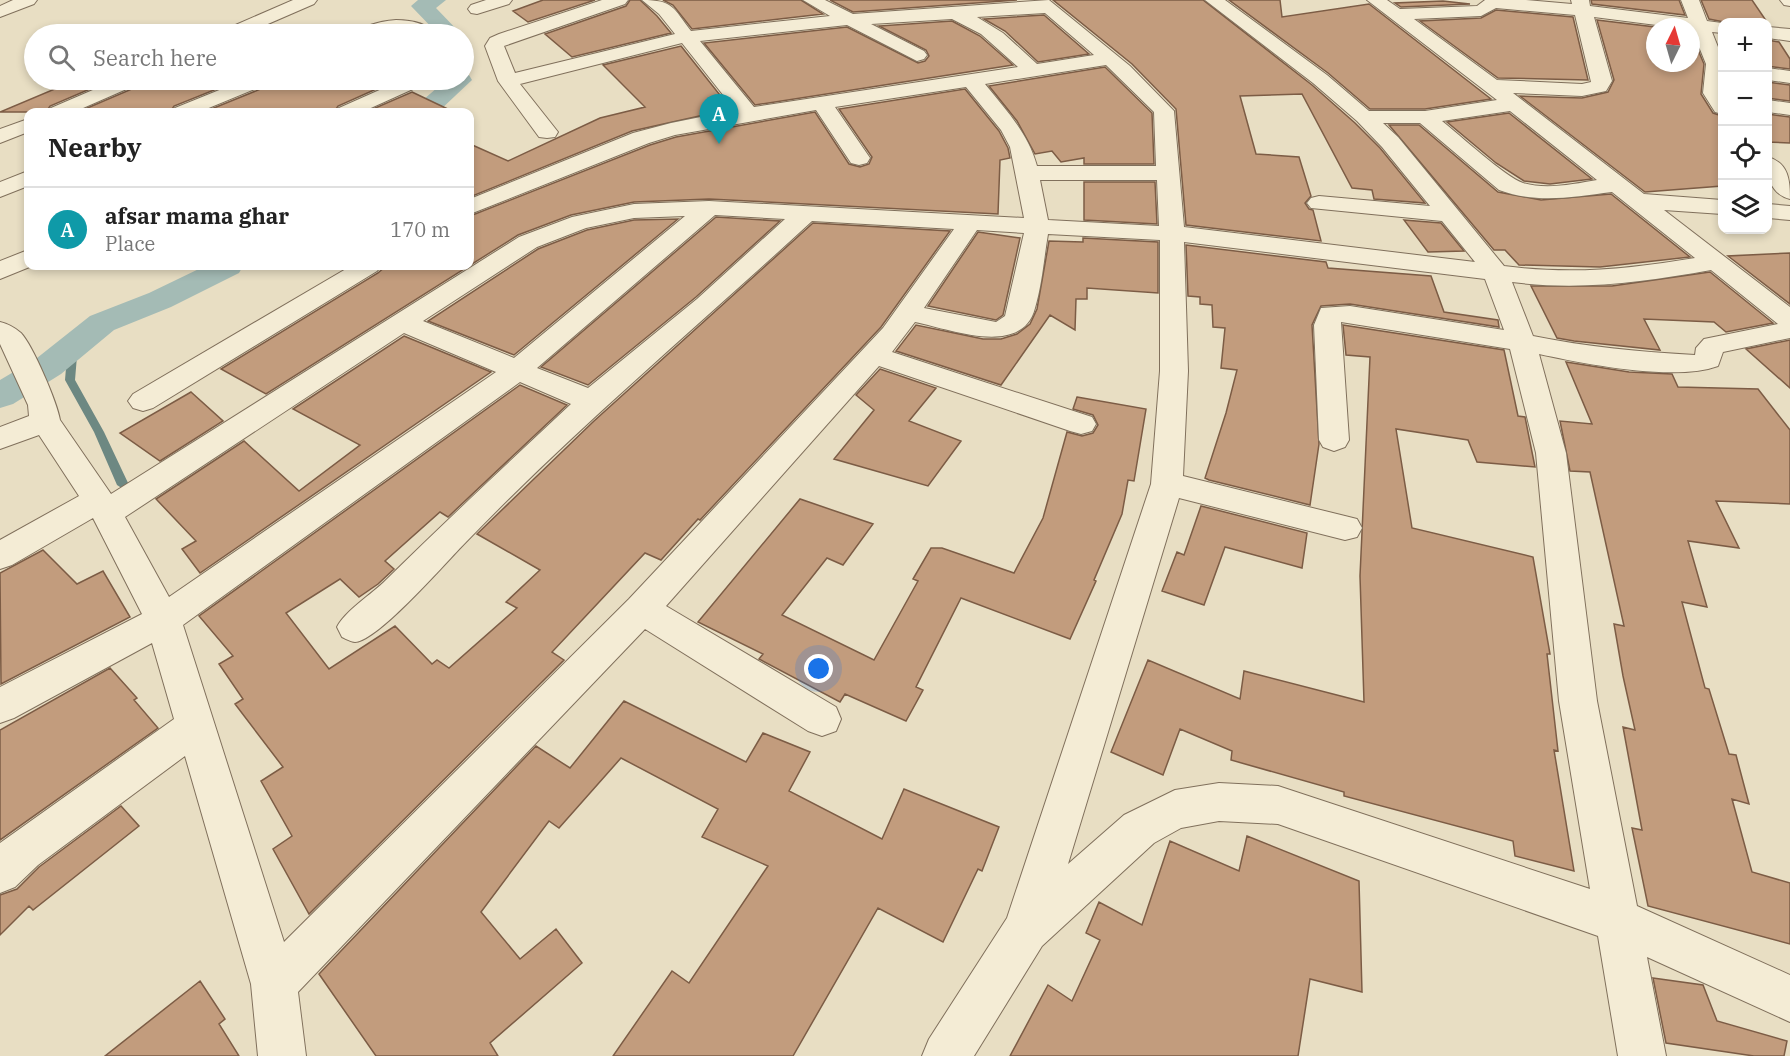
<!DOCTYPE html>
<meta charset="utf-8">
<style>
body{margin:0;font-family:"IBM Plex Serif",serif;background:#f6f6f6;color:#222}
.controls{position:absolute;right:18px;top:18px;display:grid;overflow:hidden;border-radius:12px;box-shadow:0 3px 9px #0003}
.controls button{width:54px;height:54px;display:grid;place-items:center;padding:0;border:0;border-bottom:2px solid #e0e0e0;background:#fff;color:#222;font:30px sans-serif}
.compass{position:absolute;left:1646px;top:18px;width:54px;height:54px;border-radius:50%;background:#fff;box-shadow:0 3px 9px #0003;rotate:5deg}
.you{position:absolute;left:819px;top:669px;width:21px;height:21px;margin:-15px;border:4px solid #fff;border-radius:50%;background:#1a73e8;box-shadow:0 0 0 9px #1a73e833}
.badge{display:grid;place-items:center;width:39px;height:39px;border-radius:50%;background:#883533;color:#fff;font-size:20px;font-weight:700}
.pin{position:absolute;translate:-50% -50px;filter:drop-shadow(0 2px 3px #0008)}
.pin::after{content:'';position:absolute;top:32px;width:21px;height:18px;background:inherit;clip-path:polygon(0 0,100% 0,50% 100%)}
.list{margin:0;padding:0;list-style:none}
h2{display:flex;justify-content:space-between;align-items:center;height:78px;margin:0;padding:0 24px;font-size:26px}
h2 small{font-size:20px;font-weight:400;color:#767676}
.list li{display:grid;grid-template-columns:39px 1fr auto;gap:18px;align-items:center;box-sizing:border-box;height:84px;padding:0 24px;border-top:2px solid #e0e0e0}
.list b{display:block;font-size:22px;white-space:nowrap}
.list p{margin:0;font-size:20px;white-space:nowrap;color:#767676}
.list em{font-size:20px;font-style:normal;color:#767676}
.icon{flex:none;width:33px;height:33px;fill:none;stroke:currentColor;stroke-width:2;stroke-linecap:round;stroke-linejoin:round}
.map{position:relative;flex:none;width:1790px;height:1056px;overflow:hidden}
.search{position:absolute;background:#fff;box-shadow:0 3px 9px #0003;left:24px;top:24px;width:450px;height:66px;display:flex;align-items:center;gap:15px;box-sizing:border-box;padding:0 21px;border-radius:33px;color:#767676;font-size:22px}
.panel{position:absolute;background:#fff;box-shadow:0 3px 9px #0003;left:24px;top:108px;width:450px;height:162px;border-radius:12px}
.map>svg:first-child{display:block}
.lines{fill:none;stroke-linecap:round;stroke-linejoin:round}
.stream{fill:#6d8882;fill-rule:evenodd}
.canal{fill:#a4bbb5;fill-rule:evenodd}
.building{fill:#c29c7d;stroke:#7c5c45;stroke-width:1.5}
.minor-casing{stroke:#80705c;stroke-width:2}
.minor{fill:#f4ecd5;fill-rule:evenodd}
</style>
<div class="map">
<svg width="1790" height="1056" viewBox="0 0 1790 1056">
<rect width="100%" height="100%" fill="#e8dec3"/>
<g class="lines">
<path class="stream" d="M84,334L89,337L77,356L75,380L104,432L129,485L123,489L117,485L94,432L65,380L67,356L80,335Z"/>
<path class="canal" d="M418,0H446L436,8L461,34H438L411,6Z
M464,74L469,75L472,80L438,112H412L415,107L446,80H464Z
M205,266H243L239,273L171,307L114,330L61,374L13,404L0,408V380L37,358L90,316L149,293Z"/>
</g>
<path class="building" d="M543,0H595L528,22L513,11Z
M630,0H640L657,16L671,33L572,57L545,34L626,6Z
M663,0H801L823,14L692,29L673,5Z
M830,0H1017L853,12Z
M1053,0H1203L1312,85L1355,123L1380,148L1425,203L1374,199L1372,190L1352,188L1302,94L1240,96L1256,154L1299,157L1311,196L1305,203L1309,209L1313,210L1321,241L1186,225L1176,109L1132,64Z
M1229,0H1280L1282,17L1369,4L1491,99L1425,109H1370L1328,73Z
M1591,0H1679L1685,15L1592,4Z
M1701,0H1752L1767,22H1724L1709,19Z
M1443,1L1470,4L1401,7L1395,3Z
M1496,10L1573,17L1588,80L1498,78L1420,21L1481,18Z
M1044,15L1089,54L1038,62L1005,31L984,19Z
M1597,20L1655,27V63H1691V33L1704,64L1701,94L1713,113L1722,116V186L1645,192L1520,96L1582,98L1608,92L1614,80Z
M952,21L980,36L1013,65L755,105L704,43L847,27L918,63L925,61L929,56L926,50L879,26Z
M1767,40L1779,42L1790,59V69L1767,66Z
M681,46L731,109L632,131L470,197V144L508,161L600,118L645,107L603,65Z
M1105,67L1152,113L1154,164H1084V158L1061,162L1052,151L1035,154L1017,121L989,86Z
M76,80H111L50,106L46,112H0Z
M143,80H239L174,106L170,112H78L139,86Z
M272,80H387L392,82L338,106L334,112H204L268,86Z
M1767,82L1790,85V101L1767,98Z
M965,89L999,131L1008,148L1010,158L1000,160L998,214L709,199L634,202L571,215L518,235L266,394L221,369L378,273L386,266H470V216L650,145L676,137L815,112L849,164L860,167L869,164L872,157L839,109Z
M412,92L454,112H366Z
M1509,113L1592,179L1550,184L1524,181L1496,163L1447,122Z
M1767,114L1790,117V143L1767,142Z
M1389,125H1419L1498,192L1541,200L1611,194L1690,257L1600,267L1519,265L1505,250H1494Z
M1084,182H1155L1157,224L1084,220Z
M716,217L780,221L696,297L588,385L541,367Z
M678,219L514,355L428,321L538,249L587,230L634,220Z
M1404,220L1441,223L1464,251L1428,252Z
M813,223L950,231L881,327L700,520L698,519L661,560L645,553L552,652L564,660L309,914L273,849L292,836L261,781L283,767L235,704L243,699L219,664L233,656L199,616L520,385L567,405L448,517L440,512L385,561L394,569L378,584L359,597L340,579L286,613L329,669L395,626L432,664L437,660L449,668L517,608L506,602L540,570L477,534L594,421Z
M978,232L1020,238L1003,315L996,320L928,306Z
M1083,238L1158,242V293L1087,288V299H1076L1075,330L1050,315L1001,385L896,351L916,325L983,339H1001L1017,334L1030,324L1037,309L1049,241L1083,242Z
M1186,245L1326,262L1328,268L1431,276L1444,312L1498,320L1499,327L1350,304L1321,306L1312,325L1319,444L1310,505L1209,480L1205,478L1226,413L1237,370L1221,368L1225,328L1213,327L1212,305L1200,304V297L1188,296Z
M1790,253V304L1728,256Z
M1710,272L1773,323L1726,332L1714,322L1644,319L1660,350L1574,341L1557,338L1531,286H1612Z
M1343,325L1504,350L1518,416L1525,417L1535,467L1477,462L1468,440L1396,429L1412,528L1533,557L1550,654H1547L1558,751L1554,750L1574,871L1515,856L1513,841L1344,796V792L1231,760L1232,751L1180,729L1163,775L1111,752L1148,660L1240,699L1244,671L1364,702L1360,576L1370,357L1346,355Z
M404,336L491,372L200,573L182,549L196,541L156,499L244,441L299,491L360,445L293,409Z
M1790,340V388L1746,349Z
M1566,362L1629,372L1672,374L1678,387L1758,389L1790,430V504L1716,501L1739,548L1688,541L1707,607L1682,602L1705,688L1709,689L1729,754L1736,755L1749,804L1732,799L1752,872L1790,883V944L1648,906L1632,828L1642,830L1623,727L1635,730L1623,676L1614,624L1624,626L1590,472L1570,471L1560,421L1592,424Z
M880,369L936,388L909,421L961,441L928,486L834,459L874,410L856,395Z
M191,392L223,421L160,461L120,433Z
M1077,397L1146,409L1134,481L1128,480L1122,514L1094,580L1096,581L1070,639L961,598L916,687L923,690L906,721L845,694L840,702L759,659L763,654L698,622L800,499L873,524L843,565L827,558L782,615L874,660L918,581L913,579L931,548H942L1014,573L1043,518L1067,432L1082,436L1093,433L1098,425L1093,415L1073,409Z
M1201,506L1307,533L1302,568L1225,547L1204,605L1162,591L1177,552L1184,555Z
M43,550L77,584L103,571L130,617L1,684L0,573Z
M110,668L137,698L134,700L158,728L0,840V730Z
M624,701L746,762L763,733L810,752L789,791L882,839L904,789L999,827L982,871L978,869L943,942L878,908L793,1056H613L672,971L689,983L768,866L702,837L718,809L621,758L559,828L549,821L481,912L520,959L556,929L582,963L490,1043L498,1056H376L319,974L536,746L570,768Z
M121,806L139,826L33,910L29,906L0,935V895L17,889L39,867Z
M1247,836L1359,881L1362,992L1310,979L1298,1056H1010L1048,985L1072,1001L1100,940L1086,933L1099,902L1142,925L1170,841L1239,871Z
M1653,978L1703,985L1717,1021L1787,1041L1784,1056H1754L1666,1043Z
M200,981L225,1019L219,1024L239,1056H105Z"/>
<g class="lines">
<g class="minor-casing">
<path id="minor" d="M13,0H37L34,4L0,17V6Z
M293,0H317L314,4L245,34H222L224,30Z
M486,0H512L509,4L477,14L471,13L468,9L471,5Z
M602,0H628L625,4L504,46L515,73L675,34L659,14L642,0C674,0 673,8 691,31L830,16L803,0H825L853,14L1049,0L1130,66L1174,111L1184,227L1475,262L1442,221L1311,208L1307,203L1311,198L1319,196L1430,206L1382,147L1357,121L1313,83L1205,0H1225L1327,75L1369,111H1425L1497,100L1367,0H1387L1400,9L1477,6L1485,0H1526L1572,4L1571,0H1589L1590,6L1688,18L1681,0H1699L1707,21L1722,23V33L1712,32L1722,57V114L1715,112L1703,93L1706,64L1691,27H1672L1594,17L1612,81L1606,91L1582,96L1513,93L1644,194L1722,200V214L1664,210L1790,307V338L1723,352L1718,366C1675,382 1585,364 1539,354L1566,453L1597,701L1637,906L1790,975V1022L1647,957L1666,1056H1618L1598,936L1278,824L1219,821L1181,828L1154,843L1042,946L974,1056H922L929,1039L1007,918L1151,484L1160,371V240L1048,234C1044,258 1042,285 1035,308C1022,358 950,329 915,322L892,352L1092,417L1096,424L1092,431L1081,434L1070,431L879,366L666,606L836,707L841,719L836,731L822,736L808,731L645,629L298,992L306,1056H258L251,984L185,756L38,865L15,887L0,893V843L174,719L152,643L14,718L0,723V687L142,614L93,518L12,565L0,569V540L79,496L39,435L0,449V427L29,416L28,405L0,344V322C8,324 14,327 21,333C33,346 57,402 60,420L111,494L519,237L572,217L634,204L709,201L1024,218L1010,147L1001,130L966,87L835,107L870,158L867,163L859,165L851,163L816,110L675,135L649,143L470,214V199L633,133L671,123L735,110L682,43L520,84L558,132L555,137L547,138L539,137L498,81L485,46L490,38L499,34ZM1496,8L1575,15L1591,82L1582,84L1497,80L1414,19L1481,16ZM1045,13L1094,55L1037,64L1003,33L977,17ZM952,19L981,34L1018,67L754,107L700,41L847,25L917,61L924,59L927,55L924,51L871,24ZM1106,65L1154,112L1156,166H1037C1028,133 1006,110 985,84ZM1510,111L1597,180C1574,184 1546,190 1523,183C1505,177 1460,135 1442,121ZM1383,123H1420L1499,190C1537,204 1572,197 1612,192L1695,258C1629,269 1571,275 1504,266L1398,137ZM1040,180H1157L1159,226L1048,220ZM715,215L785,219L697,299L588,388L537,368ZM685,216L514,358L423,321L537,247L586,228L634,218ZM812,221L954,229L883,328L629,599L284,942L183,625L520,382L571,404C509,462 447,520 386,580C372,594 345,611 337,627L342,637C346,639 352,642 355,642C378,641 447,561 466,542C575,429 696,328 812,221ZM977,230L1024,233L1005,316L996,322L924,308ZM1184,242L1485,279L1504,330L1350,306L1321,308L1314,325L1319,440L1323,447L1334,451L1345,447L1349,440L1341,322L1510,349L1536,453L1559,701L1590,889L1278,786L1219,783L1175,790L1124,815L1068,864L1179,498L1345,540L1357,537L1362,528L1357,519L1345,516L1183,476L1188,371ZM1711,270L1778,324L1704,339L1696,348L1695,355C1640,352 1587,347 1533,336L1512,282C1580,291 1644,282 1711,270ZM404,333L496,372L169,597L125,517Z
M1780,0H1790V6L1784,5Z
M396,20C410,20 427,23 435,34H413L396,30L381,34H357C365,24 384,21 396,20Z
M1768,27L1790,29V41L1768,38Z
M1768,68L1790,71V83L1768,80Z
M116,80H141L138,84L74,112H48L51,108Z
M244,80H270L267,84L199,112H172L175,108Z
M402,80H427L424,84L362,112H336L339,108Z
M1768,100L1790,103V115L1768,112Z
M28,119V132L0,143V129Z
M1768,157C1789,163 1790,181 1790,199C1770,194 1766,175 1768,157Z
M28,171V186L0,197V182Z
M1768,204L1790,206V220L1768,218Z
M28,250V266H32L0,279V261Z
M351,266H381L377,271L153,408L143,411L133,408L128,401L133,394Z"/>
</g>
<use href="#minor" class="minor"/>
</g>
</svg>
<div class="controls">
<button>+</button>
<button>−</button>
<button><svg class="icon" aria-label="locate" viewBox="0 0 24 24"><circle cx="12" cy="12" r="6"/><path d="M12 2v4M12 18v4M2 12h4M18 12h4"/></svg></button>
<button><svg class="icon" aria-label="layers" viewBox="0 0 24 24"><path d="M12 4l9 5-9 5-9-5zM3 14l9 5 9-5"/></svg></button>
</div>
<svg class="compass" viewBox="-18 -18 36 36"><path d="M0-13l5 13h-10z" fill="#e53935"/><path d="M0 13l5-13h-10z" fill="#767676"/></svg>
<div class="you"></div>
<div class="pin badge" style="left:719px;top:144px;background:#0f9aa8">A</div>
<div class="search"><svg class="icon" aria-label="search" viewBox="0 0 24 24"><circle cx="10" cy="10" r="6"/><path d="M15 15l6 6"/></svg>Search here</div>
<section class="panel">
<h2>Nearby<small></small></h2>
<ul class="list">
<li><span class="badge" style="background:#0f9aa8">A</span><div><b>afsar mama ghar</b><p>Place</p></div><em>170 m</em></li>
</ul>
</section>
</div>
